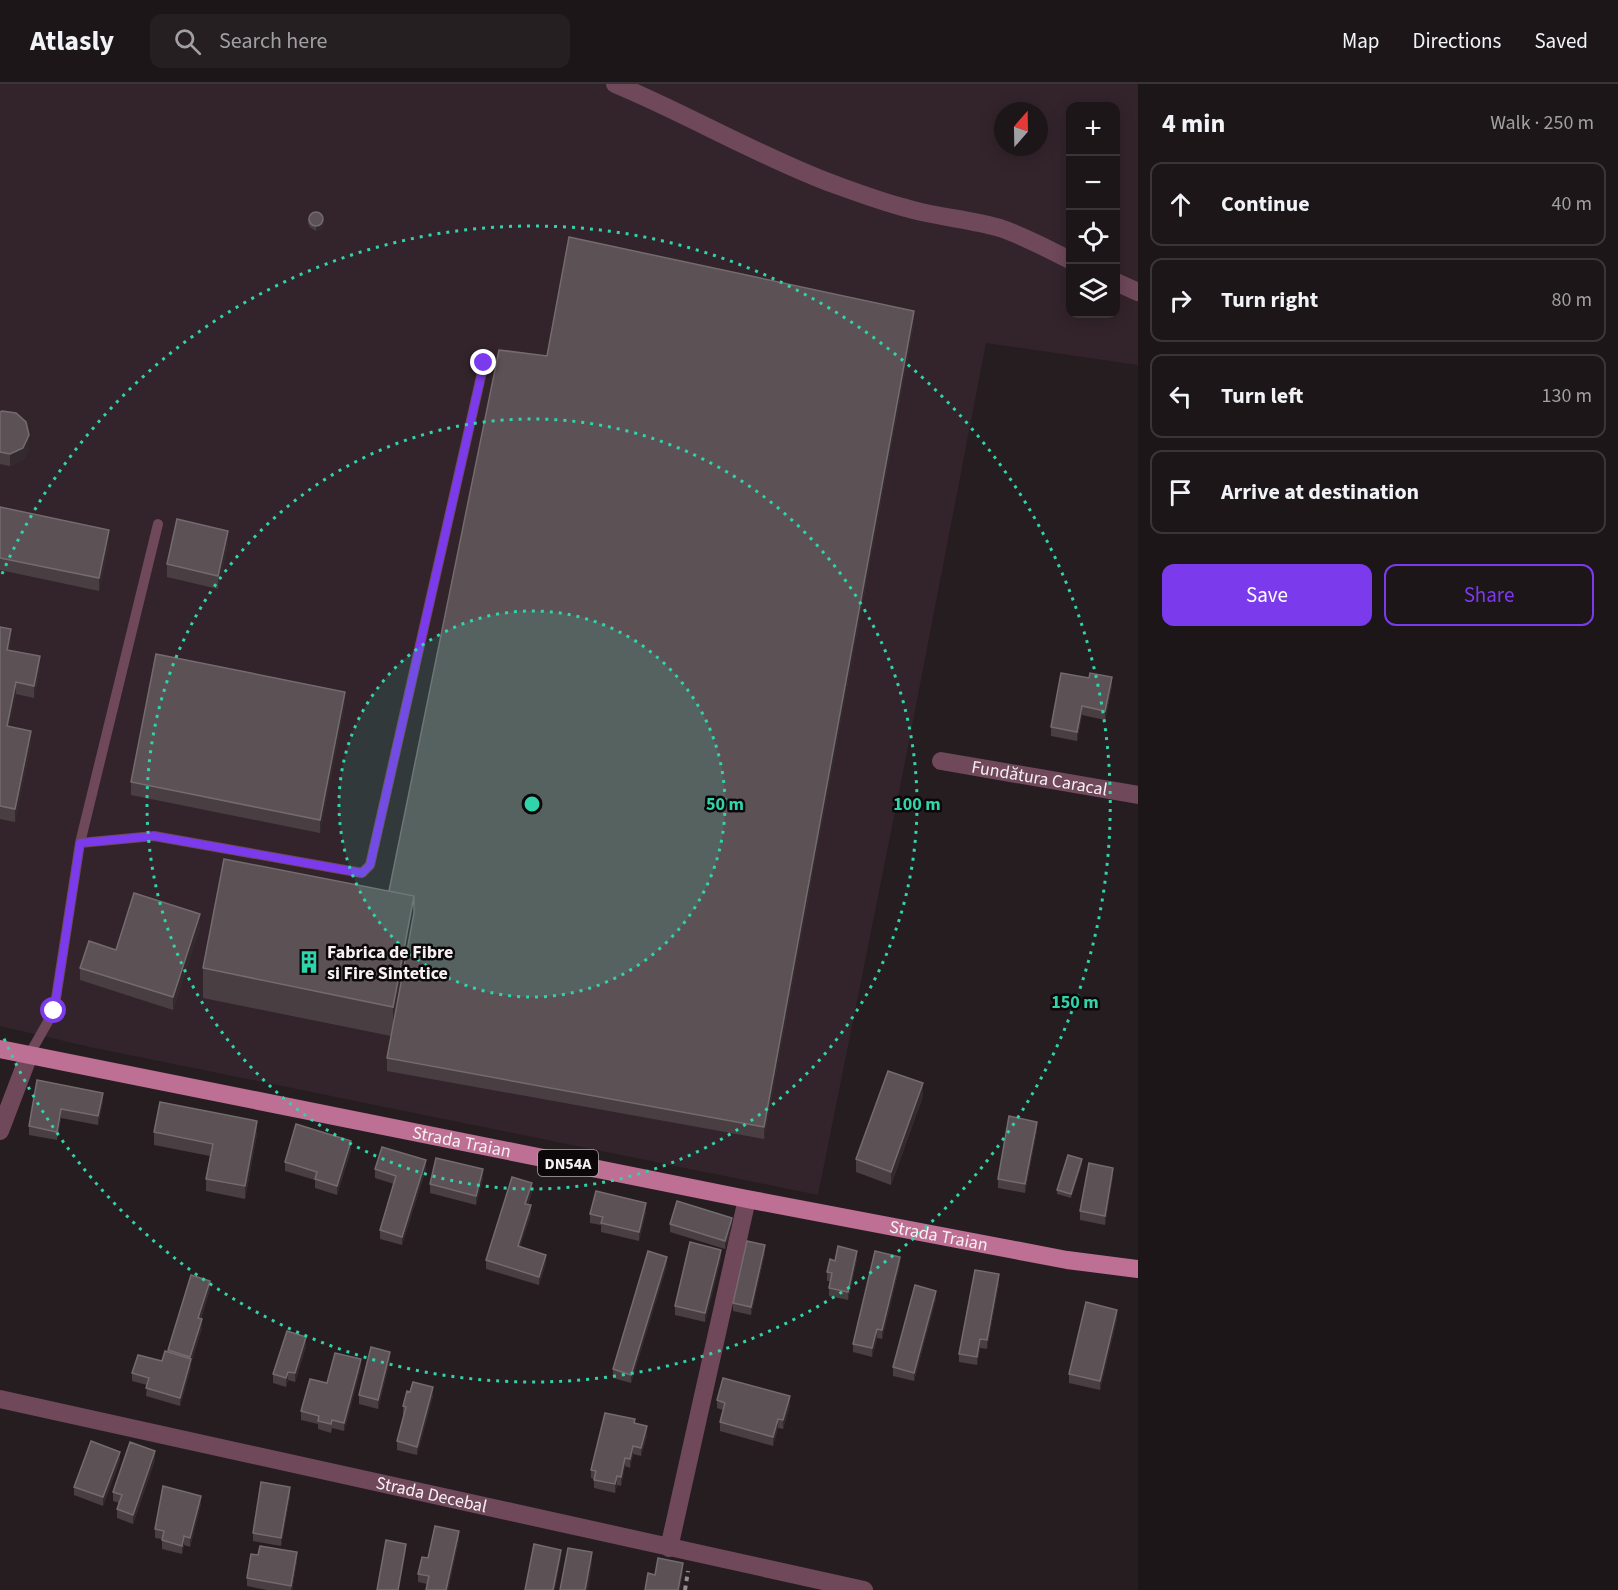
<!DOCTYPE html>
<meta charset="utf-8">
<style>
body{margin:0;font-family:"Source Sans 3",sans-serif;background:#251f22;color:#f1f3f6}
.controls{position:absolute;right:18px;top:18px;display:grid;overflow:hidden;border-radius:12px;box-shadow:0 3px 15px #0003}
.controls button{width:54px;height:54px;display:grid;place-items:center;padding:0;border:0;border-bottom:2px solid #3a3538;background:#1c1619;color:#f1f3f6;font:30px sans-serif}
.compass{position:absolute;left:994px;top:18px;width:54px;height:54px;border-radius:50%;background:#1c1619;box-shadow:0 3px 15px #0003;rotate:20deg}
.stop{position:absolute;width:18px;height:18px;margin:-14px;border:4px solid #7c3aed;border-radius:50%;background:#fff}
.stop.end{background:#7c3aed;border-color:#fff;box-shadow:0 2px 6px #0008}
.list{margin:0;padding:0;list-style:none}
h2{display:flex;justify-content:space-between;align-items:center;height:78px;margin:0;padding:0 24px;font-size:26px}
h2 small{font-size:20px;font-weight:400;color:#a09fa2}
.list li{display:grid;grid-template-columns:39px 1fr auto;gap:18px;align-items:center;box-sizing:border-box;height:84px;margin:0 12px 12px;padding:0 12px;border:2px solid #3a3538;border-radius:12px}
.list b{display:block;font-size:22px;white-space:nowrap}
.list em{font-size:20px;font-style:normal;color:#a09fa2}
.actions{display:flex;gap:12px;padding:18px 24px}
.actions a{flex:1;padding:14px 0;border:2px solid #7c3aed;border-radius:12px;text-align:center;font-size:21px;color:#7c3aed}
.actions .main{background:#7c3aed;color:#fff}
.icon{flex:none;width:33px;height:33px;fill:none;stroke:currentColor;stroke-width:2;stroke-linecap:round;stroke-linejoin:round}
.map{position:relative;flex:none;width:1138px;height:1506px;overflow:hidden}
header{display:flex;align-items:center;gap:36px;box-sizing:border-box;height:84px;padding:0 30px;background:#1c1619;border-bottom:2px solid #3a3538}
header strong{font-size:28px}
nav{display:flex;gap:33px;margin-inline-start:auto;font-size:21px}
.search{width:420px;height:54px;background:#251f22;display:flex;align-items:center;gap:15px;box-sizing:border-box;padding:0 21px;border-radius:12px;color:#a09fa2;font-size:22px}
main{display:flex}
aside{flex:1;background:#1c1619}
.map>svg:first-child{display:block}
.built{fill:#33242b;fill-rule:evenodd}
.lines{fill:none;stroke-linecap:round;stroke-linejoin:round}
.path{stroke:#958e90;stroke-width:4;stroke-dasharray:4.5 4.5;stroke-linecap:butt}
.lane{stroke:#6f485a;stroke-width:10}
.street{stroke:#6f485a;stroke-width:18}
.primary{stroke:#be6f94;stroke-width:18}
.wall{fill:#493f43}
.shaded-wall{fill:#332a2e}
.building{fill:#5c5256;stroke:#746b6e;stroke-width:1.5}
.route{stroke:#7c3aed;stroke-width:8}
.ring{fill:none;stroke:#2fd4aa;stroke-width:3;stroke-dasharray:3 6}
.labels{text-anchor:middle;stroke-width:5;stroke-linejoin:round;paint-order:stroke}
.shield{fill:#0c080a;stroke:#b0aaac;stroke-width:1.5}
.shield-label{font-size:16px;font-weight:bold;fill:#f6f0f2}
.street-label{font-size:18px;fill:#f6f0f2;stroke:#0c080a}
.poi-label{font-size:18px;font-weight:bold;fill:#f6f0f2;stroke:#0c080a;text-anchor:start}
.centre{fill:#2fd4aa;stroke:#0c080a;stroke-width:3}
.ring-label{font-size:18px;text-anchor:middle;font-weight:bold;fill:#2fd4aa;stroke:#0c080a;stroke-width:5;stroke-linejoin:round;paint-order:stroke}
</style>
<header>
<strong>Atlasly</strong>
<div class="search"><svg class="icon" aria-label="search" viewBox="0 0 24 24"><circle cx="10" cy="10" r="6"/><path d="M15 15l6 6"/></svg>Search here</div>
<nav><a>Map</a><a>Directions</a><a>Saved</a></nav>
</header>
<main>
<div class="map">
<svg width="1138" height="1506" viewBox="0 0 1138 1506">
<rect width="100%" height="100%" fill="#261d21"/>
<path class="built" d="M0,0H1138V281L986,259L906,673L818,1111L90,963L0,942ZM1070,22H1116V230H1070ZM1003,27H1039V63H1003Z"/>
<g class="lines">
<path class="path" d="M685,1506L688,1487"/>
<path class="lane" d="M80,759L154,752L362,789L370,781L484,279
M29,971L54,927L80,759L158,440"/>
<g class="street">
<path d="M615,0C687,30 755,70 828,98C853,107 879,117 906,124C936,133 969,135 1000,144C1024,152 1048,165 1070,176"/>
<path d="M1116,198L1138,208"/>
<path id="s1" d="M941,677L1138,711"/>
<path d="M0,1047L29,971"/>
<path id="s2" d="M0,1315L864,1506"/>
<path d="M669,1464L747,1115"/>
</g>
<path class="primary" id="s3" d="M0,965L747,1115L1067,1176L1138,1185"/>
</g>
<path class="wall" d="M308,134L324,141L321,145L316,147L310,143L308,139Z
M914,239L764,1055L387,987V974L391,952L203,914V884L389,807L547,272Z
M0,328L29,364L23,376L10,382L0,380Z
M0,423L109,459L99,507L0,486Z
M228,459L218,505L167,493V480Z
M0,543L11,557L9,566L40,585L34,614L16,610L9,643L31,660L15,738L0,735Z
M1112,602L1105,636L1082,631L1077,657L1051,652V643Z
M345,620L320,749L131,711V698Z
M200,843L173,926L80,896V884L116,866Z
M37,996L103,1017L98,1041L61,1034L57,1056L29,1051V1042Z
M923,1012L891,1101L856,1088V1075Z
M1037,1046L1025,1109L998,1104V1095Z
M154,1048L257,1050L245,1115L206,1107V1095L210,1072L154,1061Z
M351,1066L337,1111L315,1104V1096L285,1087V1078Z
M1082,1080L1071,1114L1057,1110V1106Z
M375,1085H426L402,1161L380,1155V1146L394,1100L375,1094Z
M1113,1092L1105,1141L1080,1136V1127Z
M483,1094L476,1121L430,1109V1100Z
M532,1108L528,1120L531,1130L520,1162L546,1179L539,1201L486,1185V1176Z
M646,1128L639,1157L601,1148V1141L590,1139V1130Z
M670,1140L732,1142L725,1165L670,1148Z
M765,1169L751,1231L733,1227V1219Z
M721,1174L705,1238L675,1231V1222Z
M857,1175L848,1216L829,1212V1204L830,1197H827V1188L835,1177Z
M667,1181L631,1299L613,1294V1285Z
M900,1181L882,1255L877,1254L872,1273L853,1268V1260Z
M999,1199L987,1265L980,1264L977,1281L959,1278V1270Z
M210,1205L201,1235L202,1244L191,1279V1284L180,1322L146,1312L147,1301L132,1297V1289L162,1277L168,1268V1266Z
M936,1215L914,1297L893,1292V1283Z
M1117,1235L1100,1306L1069,1299V1290Z
M306,1262L295,1298L288,1296L286,1303L273,1299V1290Z
M390,1276L378,1325L359,1320V1311Z
M361,1284L344,1347L332,1344L331,1349L318,1345V1340L301,1336V1327L327,1299Z
M410,1308L433,1312L417,1371L397,1366V1357L404,1331H403V1322Z
M717,1316L790,1321L783,1345L778,1344L773,1362L720,1347V1338L723,1326L717,1324Z
M635,1339L647,1351L641,1372L633,1370L630,1384L625,1382L621,1402L617,1401L615,1409L594,1404V1395L591,1394V1386Z
M120,1376L103,1422L74,1411V1403Z
M155,1376L133,1440L117,1434V1425L119,1419L113,1417V1408Z
M290,1412L281,1462L253,1457V1449Z
M201,1420L190,1463L184,1461L182,1470L162,1465V1455L155,1454V1445Z
M459,1455L448,1506H426L427,1500L418,1498V1490L428,1474Z
M258,1471L297,1477L292,1506H267L247,1502V1494Z"/>
<path class="shaded-wall" d="M324,136V141L321,145L316,147V143Z
M914,227V239L764,1055V1043Z
M29,351V364L23,376L10,382V370Z
M109,446V459L99,507V494Z
M228,447V459L218,505V492Z
M11,545V557L7,578V566Z
M40,572V585L34,614V602Z
M1112,593V602L1105,636V627Z
M16,598V610L7,655V642Z
M345,608V620L320,749V736Z
M1082,622V631L1077,657V648Z
M31,647V660L15,738V725Z
M414,812V842L393,953V923Z
M200,830V843L173,926V913Z
M923,999V1012L891,1101V1088Z
M103,1009V1017L98,1041V1032Z
M61,1025V1034L57,1056V1048Z
M257,1037V1050L245,1115V1102Z
M1037,1038V1046L1025,1109V1100Z
M351,1057V1066L337,1111V1102Z
M1082,1075V1080L1071,1114V1110Z
M426,1076V1085L402,1161V1153Z
M1113,1084V1092L1105,1141V1132Z
M483,1085V1094L476,1121V1112Z
M532,1099V1108L525,1128V1120Z
M646,1119V1128L639,1157V1148Z
M531,1121V1130L518,1170V1162Z
M732,1134V1142L725,1165V1157Z
M765,1161V1169L751,1231V1223Z
M721,1166V1174L705,1238V1229Z
M857,1167V1175L848,1216V1208Z
M546,1171V1179L539,1201V1193Z
M667,1173V1181L631,1299V1291Z
M900,1173V1181L882,1255V1246Z
M999,1190V1199L987,1265V1256Z
M210,1197V1205L198,1243V1234Z
M936,1207V1215L914,1297V1289Z
M1117,1226V1235L1100,1306V1297Z
M202,1235V1244L191,1279V1284L180,1322V1314L190,1278V1273Z
M877,1245V1254L872,1273V1264Z
M306,1253V1262L295,1298V1289Z
M980,1255V1264L977,1281V1273Z
M390,1268V1276L378,1325V1316Z
M361,1275V1284L344,1347V1339Z
M288,1288V1296L286,1303V1294Z
M433,1303V1312L417,1371V1363Z
M790,1312V1321L783,1345V1336Z
M778,1335V1344L773,1362V1353Z
M647,1342V1351L641,1372V1364Z
M633,1362V1370L630,1384V1375Z
M155,1367V1376L133,1440V1431Z
M120,1368V1376L103,1422V1413Z
M625,1374V1382L621,1402V1393Z
M617,1392V1401L615,1409V1400Z
M290,1403V1412L281,1462V1454Z
M201,1412V1420L190,1463V1454Z
M459,1447V1455L448,1506H446Z
M184,1452V1461L182,1470V1462Z
M406,1460V1468L399,1506H398Z
M561,1466V1474L555,1506H553Z
M297,1468V1477L292,1506H291Z
M592,1468V1480L588,1506H585Z
M683,1479V1491L680,1506H678Z"/>
<path class="building" d="M309 135a7 7 0 1 1 14 0a7 7 0 1 1-14 0Z
M569,153L914,227L764,1043L387,974L414,829V812L389,807L499,266L547,272Z
M2,327L16,329L26,338L29,351L23,364L10,370L0,368V328Z
M0,423L109,446L99,494L0,474Z
M177,435L228,447L218,492L167,480Z
M0,543L11,545L7,566L40,572L34,602L16,598L7,642L31,647L15,725L0,722Z
M156,570L345,608L320,736L131,698Z
M1061,589L1089,594L1090,589L1112,593L1105,627L1082,622L1077,648L1051,643Z
M224,775L414,812L393,923L203,884Z
M134,809L200,830L173,913L80,884L89,857L116,866Z
M888,987L923,999L891,1088L856,1075Z
M37,996L103,1009L98,1032L61,1025L57,1048L29,1042Z
M160,1018L257,1037L245,1102L206,1095L213,1060L154,1048Z
M1009,1032L1037,1038L1025,1100L998,1095Z
M296,1040L351,1057L337,1102L315,1095L317,1088L285,1078Z
M382,1063L426,1076L402,1153L380,1146L396,1092L375,1085Z
M1068,1071L1082,1075L1071,1110L1057,1106Z
M436,1074L483,1085L476,1112L430,1100Z
M1089,1079L1113,1084L1105,1132L1080,1127Z
M512,1093L532,1099L525,1120L531,1121L518,1162L546,1171L539,1193L486,1176Z
M596,1107L646,1119L639,1148L601,1139L603,1133L590,1130Z
M677,1117L732,1134L725,1157L670,1140Z
M747,1157L765,1161L751,1223L733,1219Z
M690,1158L721,1166L705,1229L675,1222Z
M838,1162L857,1167L848,1208L829,1204L832,1189L827,1188L830,1175L835,1177Z
M648,1167L667,1173L631,1291L613,1285Z
M875,1167L900,1173L882,1246L877,1245L872,1264L853,1260Z
M975,1186L999,1190L987,1256L980,1255L977,1273L959,1270Z
M191,1191L210,1197L198,1234L202,1235L190,1273L168,1266Z
M915,1201L936,1207L914,1289L893,1283Z
M1086,1218L1117,1226L1100,1297L1069,1290Z
M287,1247L306,1253L295,1289L288,1288L286,1294L273,1290Z
M371,1263L390,1268L378,1316L359,1311Z
M165,1267L191,1275L180,1314L146,1304L149,1294L132,1289L138,1271L162,1277Z
M335,1269L361,1275L344,1339L332,1336L331,1340L318,1337L319,1332L301,1327L310,1295L327,1299Z
M723,1294L790,1312L783,1336L778,1335L773,1353L720,1338L725,1319L717,1316Z
M413,1298L433,1303L417,1363L397,1357L406,1323L403,1322L407,1307L410,1308Z
M605,1329L635,1335L634,1339L647,1342L641,1364L633,1362L630,1375L625,1374L621,1393L617,1392L615,1400L594,1396L596,1387L591,1386Z
M91,1357L120,1368L103,1413L74,1403Z
M130,1358L155,1367L133,1431L117,1425L122,1411L113,1408Z
M261,1398L290,1403L281,1454L253,1449Z
M163,1402L201,1412L190,1454L184,1452L182,1462L162,1456L164,1447L155,1445Z
M435,1442L459,1447L446,1506H426L429,1492L418,1490L422,1473L428,1474Z
M386,1456L406,1460L398,1506H377Z
M534,1460L561,1466L553,1506H525Z
M260,1462L297,1468L291,1502L247,1494L251,1470L258,1471Z
M568,1464L592,1468L585,1506H560Z
M658,1474L683,1479L678,1506H645L648,1489L655,1491Z"/>
<g class="lines">
<path class="route" d="M54,927L80,759L154,752L362,789L370,781L484,279"/>
</g>
<circle cx="532" cy="720" r="193" fill="#2fd4aa" fill-opacity=".12"/>
<g class="ring">
<circle cx="532" cy="720" r="193"/>
<circle cx="532" cy="720" r="385"/>
<path d="M2 490A578 578 0 1 1 2 950"/>
</g>
<defs>
<g id="building-bare" transform="scale(1.8)"><path d="M-4-6H4V6H1V3H-1V6H-4ZM-2.5-4.3h1.7v1.8h-1.7ZM.8-4.3h1.7v1.8H.8ZM-2.5-1h1.7V.8h-1.7ZM.8-1h1.7V.8H.8Z" fill="#2fd4aa" stroke="#0c080a" stroke-width="2.5" paint-order="stroke"/></g>
</defs>
<g fill-rule="evenodd">
<use href="#building-bare" x="309" y="878"/>
</g>
<g class="labels">
<rect class="shield" x="538" y="1066" width="60" height="26" rx="4.5"/>
<g class="shield-label">
<text x="568" y="1085">DN54A</text>
</g>
<g class="street-label">
<text dy="6" stroke="none"><textPath href="#s1" startOffset="100">Fundătura Caracal</textPath></text>
<text dy="6" stroke="none"><textPath href="#s3" startOffset="471">Strada Traian</textPath></text>
<text dy="6" stroke="none"><textPath href="#s3" startOffset="957">Strada Traian</textPath></text>
<text dy="6" stroke="none"><textPath href="#s2" startOffset="442">Strada Decebal</textPath></text>
</g>
<g class="poi-label">
<text x="327" y="874">Fabrica de Fibre<tspan x="327" dy="21">si Fire Sintetice</tspan></text>
</g>
</g>
<circle cx="532" cy="720" r="9" class="centre"/>
<g class="ring-label">
<text x="725" y="726">50 m</text>
<text x="917" y="726">100 m</text>
<text x="1075" y="924">150 m</text>
</g>
</svg>
<div class="controls">
<button>+</button>
<button>−</button>
<button><svg class="icon" aria-label="locate" viewBox="0 0 24 24"><circle cx="12" cy="12" r="6"/><path d="M12 2v4M12 18v4M2 12h4M18 12h4"/></svg></button>
<button><svg class="icon" aria-label="layers" viewBox="0 0 24 24"><path d="M12 4l9 5-9 5-9-5zM3 14l9 5 9-5"/></svg></button>
</div>
<svg class="compass" viewBox="-18 -18 36 36"><path d="M0-13l5 13h-10z" fill="#e53935"/><path d="M0 13l5-13h-10z" fill="#a09fa2"/></svg>
<div class="stop" style="left:54px;top:927px"></div>
<div class="stop end" style="left:484px;top:279px"></div>
</div>
<aside>
<h2>4 min<small>Walk · 250 m</small></h2>
<ul class="list">
<li><svg class="icon" aria-label="ahead" viewBox="0 0 24 24"><path d="M12 20V5M6 11l6-6 6 6"/></svg><div><b>Continue</b></div><em>40 m</em></li>
<li><svg class="icon" aria-label="right" viewBox="0 0 24 24"><path d="M7 20v-9h11M14 6l5 5-5 5"/></svg><div><b>Turn right</b></div><em>80 m</em></li>
<li><svg class="icon" aria-label="left" viewBox="0 0 24 24"><path d="M17 20v-9H6M10 6l-5 5 5 5"/></svg><div><b>Turn left</b></div><em>130 m</em></li>
<li><svg class="icon" aria-label="arrive" viewBox="0 0 24 24"><path d="M6 21V4h12l-3 4 3 4H6"/></svg><div><b>Arrive at destination</b></div></li>
</ul>
<div class="actions"><a class="main">Save</a><a>Share</a></div>
</aside>
</main>
